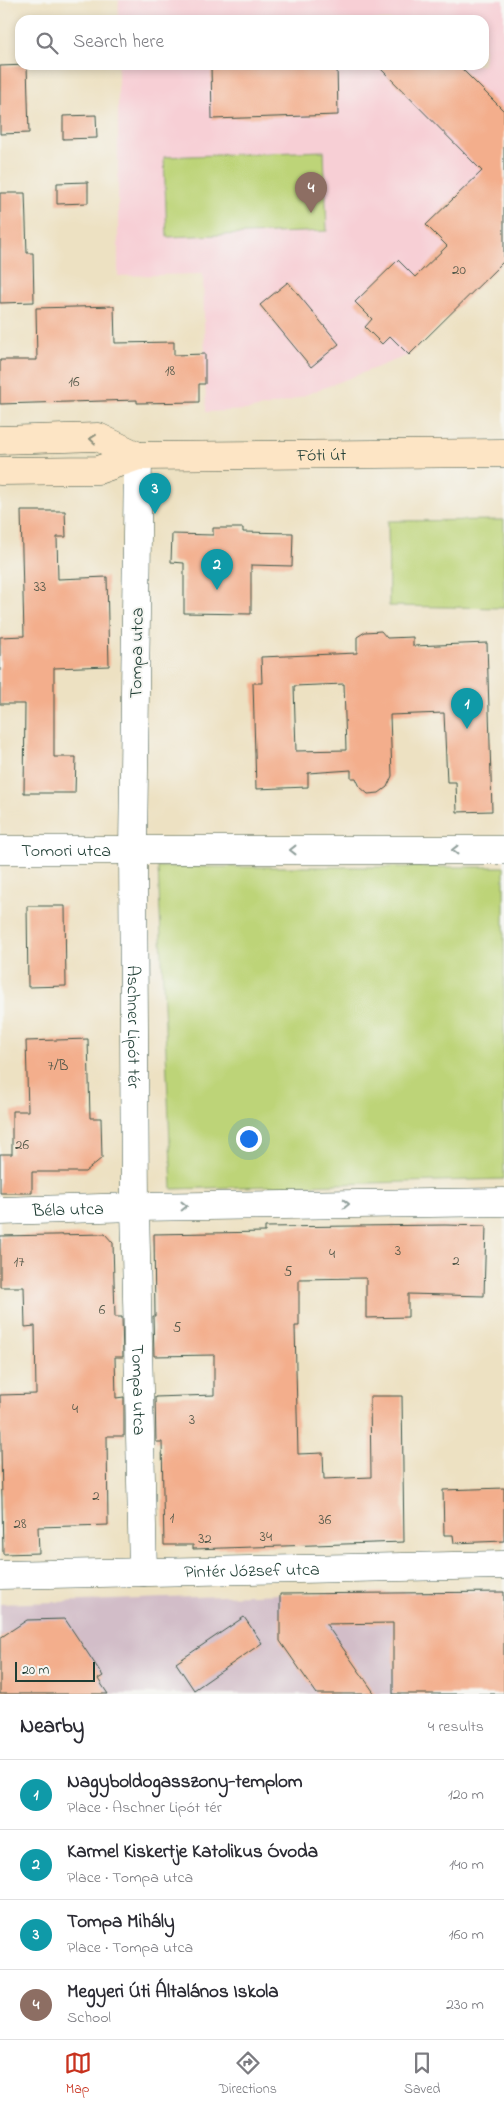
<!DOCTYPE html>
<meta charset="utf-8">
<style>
body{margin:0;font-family:"Indie Flower",sans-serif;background:#f7f7f7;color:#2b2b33}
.scale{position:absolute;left:15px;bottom:12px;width:80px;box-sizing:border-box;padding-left:5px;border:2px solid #1f3d34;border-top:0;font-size:14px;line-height:18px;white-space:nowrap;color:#1f3d34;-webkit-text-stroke:4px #f6f6f2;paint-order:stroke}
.you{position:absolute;left:248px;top:1138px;width:18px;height:18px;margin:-12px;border:4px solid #fff;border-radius:50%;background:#1a73e8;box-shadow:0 0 0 8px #1a73e833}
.badge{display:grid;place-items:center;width:32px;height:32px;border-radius:50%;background:#c8321e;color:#fff;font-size:16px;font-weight:700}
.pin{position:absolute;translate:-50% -41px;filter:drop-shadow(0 1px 2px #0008)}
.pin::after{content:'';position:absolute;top:26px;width:18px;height:15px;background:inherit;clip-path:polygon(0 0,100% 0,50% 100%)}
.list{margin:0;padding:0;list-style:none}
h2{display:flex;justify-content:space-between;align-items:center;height:65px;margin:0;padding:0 20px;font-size:21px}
h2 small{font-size:16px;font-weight:400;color:#7c7c81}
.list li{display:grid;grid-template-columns:32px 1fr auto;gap:15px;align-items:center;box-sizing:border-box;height:70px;padding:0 20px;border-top:1px solid #e1e1e2}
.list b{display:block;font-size:19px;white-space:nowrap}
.list p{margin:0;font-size:16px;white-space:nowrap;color:#7c7c81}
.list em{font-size:16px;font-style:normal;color:#7c7c81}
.icon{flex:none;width:28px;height:28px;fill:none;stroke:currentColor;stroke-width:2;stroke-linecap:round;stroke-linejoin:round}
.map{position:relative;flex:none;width:504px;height:1694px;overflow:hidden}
.search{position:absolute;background:#fff;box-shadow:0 2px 8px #0003;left:15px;right:15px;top:15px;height:55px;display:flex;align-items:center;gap:12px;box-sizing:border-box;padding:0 18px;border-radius:15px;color:#7c7c81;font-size:19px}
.sheet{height:345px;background:#fff}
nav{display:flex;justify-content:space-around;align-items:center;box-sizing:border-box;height:70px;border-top:1px solid #e1e1e2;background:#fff;font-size:14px;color:#7c7c81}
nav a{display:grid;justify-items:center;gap:2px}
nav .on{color:#c8321e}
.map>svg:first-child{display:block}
.built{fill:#f7cfd5}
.industrial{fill:#d2bdc8}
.green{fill:#bdd478;stroke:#6e8856}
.building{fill:#f3ae8c;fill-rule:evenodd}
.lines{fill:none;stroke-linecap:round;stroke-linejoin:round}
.street-casing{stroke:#3e5649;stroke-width:29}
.secondary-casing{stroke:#3e5649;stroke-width:29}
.street{stroke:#fff;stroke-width:28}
.secondary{stroke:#fde5c5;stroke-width:28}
.oneway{stroke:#8e917c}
.oneway2{stroke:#8f9e9a}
.labels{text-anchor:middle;stroke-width:4;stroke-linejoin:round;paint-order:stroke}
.number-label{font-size:15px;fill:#54594a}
.street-label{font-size:18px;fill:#1f3d34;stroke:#f6f6f2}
</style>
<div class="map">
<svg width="504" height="1694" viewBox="0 0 504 1694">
<rect width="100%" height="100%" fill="#f6f6f2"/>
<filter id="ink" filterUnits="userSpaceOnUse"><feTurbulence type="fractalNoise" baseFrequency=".02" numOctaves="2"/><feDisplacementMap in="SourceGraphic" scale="10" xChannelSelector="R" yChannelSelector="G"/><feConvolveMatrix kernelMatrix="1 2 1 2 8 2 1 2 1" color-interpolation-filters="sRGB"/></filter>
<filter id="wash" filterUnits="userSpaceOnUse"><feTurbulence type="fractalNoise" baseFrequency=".0096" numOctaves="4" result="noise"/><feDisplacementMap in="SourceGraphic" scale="20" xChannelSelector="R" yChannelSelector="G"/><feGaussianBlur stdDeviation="1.12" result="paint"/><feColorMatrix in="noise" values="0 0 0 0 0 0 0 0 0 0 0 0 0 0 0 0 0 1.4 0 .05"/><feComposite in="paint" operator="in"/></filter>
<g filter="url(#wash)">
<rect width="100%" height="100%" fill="#ede1c2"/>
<path class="built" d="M119,0H504V261L409,355L287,402L248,410L206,412L203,274L118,276V65H484V20H118Z"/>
<path class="industrial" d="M504,1591V1694H0V1604L280,1594Z"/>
<path class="green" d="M324,151L327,231L167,237L164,157Z
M504,520V608L389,606L388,521Z
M158,867H504V1179L172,1189Z"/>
<g id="blocks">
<path class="building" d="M27,65L29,133L0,134V66Z
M211,65H337L338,115L212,119Z
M377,65H458L504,111V261L409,355L390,336L382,344L365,327L372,319L355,302L398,260L415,277L447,246L426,225L482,171Z
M96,115L97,138L63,139V116Z
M88,182V203L57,204V183Z
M0,193H25L27,253H33L34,302L0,303Z
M288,282L339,344L311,367L260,305Z
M114,306L115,343L174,342V355L205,354V384H199V402L137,403V400L0,404V360H37L36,308Z
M21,511H65L66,537H57L58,579L107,577L109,666L54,668V757H76L75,793H24L25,704H0V637L24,636Z
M213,528H243V532L293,533L292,566L251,565V614L184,613V563L171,562L172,534L213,535Z
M381,631L387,638L413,637V646L487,643L492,811L457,812L456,782H447L444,713L390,715L392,776L387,787L379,793L368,794L360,787L356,778H351V770L308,773V787L256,789L253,683H262L261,657L357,653V637L365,632ZM344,684L346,750L296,751L294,686Z
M27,906H65L66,986L28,987Z
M88,1039L90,1118H101L102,1158L85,1172H32V1193H0V1154H12V1111H28L26,1041Z
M445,1225L486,1226L484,1296L408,1294V1317L366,1318V1278L299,1279V1326H295L298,1454L323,1453L324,1479L371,1477L370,1396H402L404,1542L193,1549V1545H164L162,1442H156L155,1397L214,1395V1355L154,1356L153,1316H155L154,1234L265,1232V1227Z
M105,1234L113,1243L115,1317H122L123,1357H115L116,1398L124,1397V1436H107L108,1525L38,1527L39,1553L3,1554L0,1395L36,1394L35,1326L25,1327L24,1287H0V1236Z
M504,1488V1541L454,1543L453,1535H444L443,1490Z
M504,1592V1694H393V1623L326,1624L375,1694H317L280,1641V1594Z
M244,1617L262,1643L194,1690L176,1663Z
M65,1619L103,1676L98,1679L108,1694H0V1638L27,1620Z"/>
</g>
</g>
<g filter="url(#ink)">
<use href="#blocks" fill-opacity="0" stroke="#3e5649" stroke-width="1"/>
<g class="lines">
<g class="street-casing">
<g id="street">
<path id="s1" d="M138,456L133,850L135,1207L143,1572"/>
<path id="s2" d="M0,850H504"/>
<path id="s3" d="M0,1211L135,1207L504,1202"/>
<path id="s4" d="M0,1575L504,1565"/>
</g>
</g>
<g class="secondary-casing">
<g id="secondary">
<path d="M0,440L98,437L138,456"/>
<path id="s5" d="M0,471L98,470L138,456L504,453"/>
</g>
</g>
<use href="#street" class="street"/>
<use href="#secondary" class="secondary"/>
</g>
<defs><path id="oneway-chevron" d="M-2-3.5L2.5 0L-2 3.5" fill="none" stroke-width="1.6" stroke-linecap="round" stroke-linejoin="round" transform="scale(1.25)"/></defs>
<use class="oneway" href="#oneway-chevron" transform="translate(93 439) rotate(-174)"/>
<g class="oneway2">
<use href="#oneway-chevron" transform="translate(293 850) rotate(180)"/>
<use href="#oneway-chevron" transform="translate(455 850) rotate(180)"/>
<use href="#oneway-chevron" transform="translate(346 1204) rotate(-1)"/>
<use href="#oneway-chevron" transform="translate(184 1206) rotate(-1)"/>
</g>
</g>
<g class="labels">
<g class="number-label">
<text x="459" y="274">20</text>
<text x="170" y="375">18</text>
<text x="74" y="386">16</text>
<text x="40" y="591">33</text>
<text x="58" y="1070">7/B</text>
<text x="22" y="1149">26</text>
<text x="398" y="1255">3</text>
<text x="332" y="1258">4</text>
<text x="456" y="1265">2</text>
<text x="19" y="1266">17</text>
<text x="288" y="1276">5</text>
<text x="102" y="1314">6</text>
<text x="177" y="1332">5</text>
<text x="75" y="1413">4</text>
<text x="192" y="1424">3</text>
<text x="96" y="1500">2</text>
<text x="172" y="1522">1</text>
<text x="325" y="1524">36</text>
<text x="20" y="1528">28</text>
<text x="266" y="1541">34</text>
<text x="205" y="1543">32</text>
</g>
<g class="street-label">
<text dy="6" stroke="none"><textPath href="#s5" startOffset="324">Fóti út</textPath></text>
<text transform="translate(136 653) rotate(-89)" y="6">Tompa utca</text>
<text dy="6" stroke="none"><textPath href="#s2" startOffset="66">Tomori utca</textPath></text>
<text dy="6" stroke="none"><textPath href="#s1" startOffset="571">Aschner Lipót tér</textPath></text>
<text dy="6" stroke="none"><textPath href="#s3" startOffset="68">Béla utca</textPath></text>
<text dy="6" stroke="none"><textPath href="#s1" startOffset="934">Tompa utca</textPath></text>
<text dy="6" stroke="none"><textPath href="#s4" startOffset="252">Pintér József utca</textPath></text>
</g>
</g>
</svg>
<div class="scale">20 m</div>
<div class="you"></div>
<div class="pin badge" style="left:467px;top:729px;background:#0f9aa8">1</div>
<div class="pin badge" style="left:217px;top:590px;background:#0f9aa8">2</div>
<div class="pin badge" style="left:155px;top:514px;background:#0f9aa8">3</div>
<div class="pin badge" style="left:311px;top:213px;background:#8d6e63">4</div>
<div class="search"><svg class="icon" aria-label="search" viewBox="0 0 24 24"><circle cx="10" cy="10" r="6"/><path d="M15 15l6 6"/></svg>Search here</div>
</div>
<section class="sheet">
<h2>Nearby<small>4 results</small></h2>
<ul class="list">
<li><span class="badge" style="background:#0f9aa8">1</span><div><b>Nagyboldogasszony-templom</b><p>Place · Aschner Lipót tér</p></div><em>120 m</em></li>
<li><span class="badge" style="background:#0f9aa8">2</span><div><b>Karmel Kiskertje Katolikus Óvoda</b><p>Place · Tompa utca</p></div><em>140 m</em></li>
<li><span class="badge" style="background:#0f9aa8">3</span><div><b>Tompa Mihály</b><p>Place · Tompa utca</p></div><em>160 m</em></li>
<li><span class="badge" style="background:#8d6e63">4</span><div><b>Megyeri Úti Általános Iskola</b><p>School</p></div><em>230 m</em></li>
</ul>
</section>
<nav>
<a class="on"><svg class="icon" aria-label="map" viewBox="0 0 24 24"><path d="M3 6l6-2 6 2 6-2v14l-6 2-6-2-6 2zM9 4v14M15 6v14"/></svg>Map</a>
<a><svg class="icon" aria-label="directions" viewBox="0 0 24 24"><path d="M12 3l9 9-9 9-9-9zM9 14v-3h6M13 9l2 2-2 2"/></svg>Directions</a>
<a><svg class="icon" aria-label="saved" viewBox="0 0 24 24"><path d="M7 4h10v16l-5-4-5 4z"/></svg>Saved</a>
</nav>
